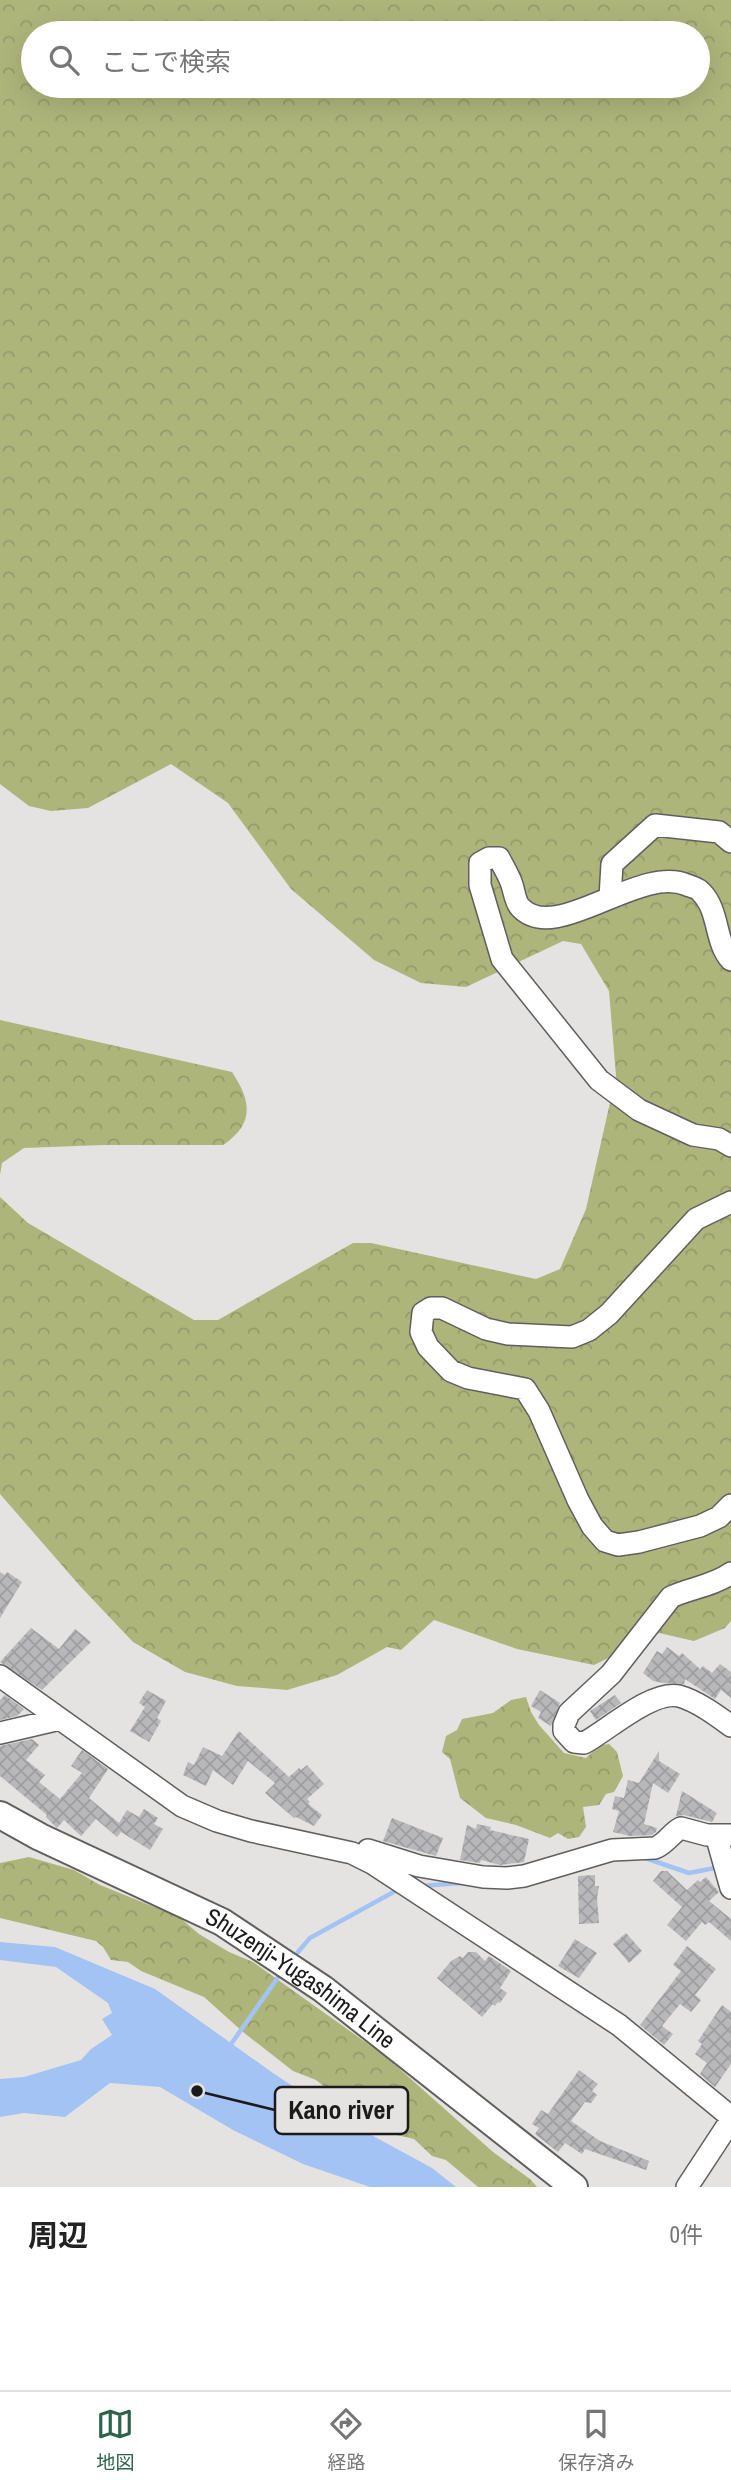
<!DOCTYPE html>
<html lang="ja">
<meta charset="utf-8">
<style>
body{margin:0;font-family:"Archivo Narrow","Noto Sans JP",sans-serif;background:#f6f6f6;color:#222}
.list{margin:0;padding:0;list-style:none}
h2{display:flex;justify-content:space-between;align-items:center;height:91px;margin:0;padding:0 28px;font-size:30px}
h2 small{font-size:23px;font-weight:400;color:#767676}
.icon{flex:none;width:38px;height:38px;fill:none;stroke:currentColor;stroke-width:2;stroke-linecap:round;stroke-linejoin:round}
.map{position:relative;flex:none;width:731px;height:2187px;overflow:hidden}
.search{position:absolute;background:#fff;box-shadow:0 7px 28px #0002;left:21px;right:21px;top:21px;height:77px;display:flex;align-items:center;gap:18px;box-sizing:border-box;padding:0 24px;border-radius:38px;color:#767676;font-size:26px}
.sheet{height:203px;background:#fff}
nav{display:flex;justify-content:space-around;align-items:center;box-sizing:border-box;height:98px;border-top:2px solid #e0e0e0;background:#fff;font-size:19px;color:#767676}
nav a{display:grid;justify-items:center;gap:4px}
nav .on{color:#2c634a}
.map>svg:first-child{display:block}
.forest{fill:url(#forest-crowns);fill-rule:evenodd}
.water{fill:#a3c3f4}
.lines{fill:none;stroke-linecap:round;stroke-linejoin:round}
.stream{stroke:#a3c3f4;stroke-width:4.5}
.building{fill:url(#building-cross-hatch)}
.minor-casing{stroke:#615f5d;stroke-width:24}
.major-casing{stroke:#615f5d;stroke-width:30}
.minor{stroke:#fff;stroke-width:21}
.major{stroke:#fff;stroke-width:26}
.labels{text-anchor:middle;stroke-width:7;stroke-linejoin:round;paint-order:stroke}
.street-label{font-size:24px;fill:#1b1b1a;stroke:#e5e3e1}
.leader{fill:none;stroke:#1b1b1a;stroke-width:2.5}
.callout-dot{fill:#1b1b1a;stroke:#e5e3e1;stroke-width:2.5}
.callout{fill:#e5e3e1;stroke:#1b1b1a;stroke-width:2.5}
.callout-label{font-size:26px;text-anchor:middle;font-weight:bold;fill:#1b1b1a}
</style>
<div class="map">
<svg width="731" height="2187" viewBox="0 0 731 2187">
<defs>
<pattern id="forest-crowns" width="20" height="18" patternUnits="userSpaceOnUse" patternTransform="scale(1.75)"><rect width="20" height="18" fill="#aeb57b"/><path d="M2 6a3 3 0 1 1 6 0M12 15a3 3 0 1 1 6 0" fill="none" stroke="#959b6a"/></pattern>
<pattern id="building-cross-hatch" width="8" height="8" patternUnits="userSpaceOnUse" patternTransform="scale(1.75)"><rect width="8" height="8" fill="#b8b7ba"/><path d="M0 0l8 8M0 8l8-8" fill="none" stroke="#9e9d9f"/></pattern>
</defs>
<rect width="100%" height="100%" fill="#e5e3e1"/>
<path class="forest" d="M0,0H731V1621L725,1628L694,1641L659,1633L594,1665L517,1649L434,1620L401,1650L387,1647L337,1675L287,1690L237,1686L185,1672L133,1642L80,1586L0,1494V1197L28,1223L194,1320H218L353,1243H371L536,1279L560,1269L586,1209L616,1076L609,991L581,944L563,941L466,987L421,983L374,960L291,889L228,803L171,764L88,808L51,811L29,806L0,784ZM33,33H698V86H33Z
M0,1020L232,1072C252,1102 254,1124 223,1145H103L24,1148L2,1163L0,1175Z
M526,1697L531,1712L539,1725L564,1753L586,1758L600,1745L609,1744L617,1752L623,1776L614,1792L606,1794L599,1805L583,1807L586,1827L579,1837L568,1839L558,1833L550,1838L516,1825L486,1818L460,1798L450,1759L442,1752L446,1736L457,1730L462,1719L493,1713L511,1700Z
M29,1857L74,1870L100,1885L179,1917L199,1934L229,1952L253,1962L385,2056L493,2152L530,2179L537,2187H478L446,2160L432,2156L414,2139L388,2133L357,2103L330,2091L316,2080L293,2071L243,2032L204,1997L141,1971L128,1962L111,1960L103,1947L96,1941L0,1918V1863Z"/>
<path class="water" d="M0,1942L55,1947L155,1989L273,2073L342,2119L432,2168L456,2187H370L303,2164L233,2130L160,2087L110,2083L65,2117L24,2113L0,2117V2079L24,2077L81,2060L91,2049L112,2035L102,2019L112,2013L108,2003L56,1967L0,1960Z"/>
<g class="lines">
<path class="stream" d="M645,1858L689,1873L720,1867
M421,1886L461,1883
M298,1952L310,1938L399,1889
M229,2047L279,1976"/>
</g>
<path class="building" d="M0,1572L5,1575L7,1572L22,1582L0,1618Z
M31,1628L59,1649L75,1629L91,1642L42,1690L0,1662Z
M667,1647L679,1656L682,1653L700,1669L703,1666L712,1673L720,1664L731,1672V1698L721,1690L715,1699L685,1679L684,1684L664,1683L653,1681L643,1673L657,1651L662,1654Z
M147,1690L166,1701L157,1718L161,1721L149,1742L130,1731L145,1707L139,1703Z
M540,1690L560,1703L551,1726L538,1718L541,1712L531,1706Z
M5,1695L24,1709L17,1716L0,1720V1700Z
M615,1695L621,1703L596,1720L590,1711Z
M239,1731L289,1777L299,1768L301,1770L307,1765L324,1784L307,1799L310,1802L308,1804L322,1815L314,1826L296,1817L294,1818L265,1793L275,1783L248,1761L233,1785L213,1770L206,1786L183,1775L188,1762L194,1765L203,1747L222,1756Z
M32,1739L39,1745L26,1760L45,1775L39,1782L60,1799L82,1773L71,1766L82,1750L108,1769L89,1798L119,1823L127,1810L139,1817L144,1809L158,1818L154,1824L163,1829L150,1850L121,1832L117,1837L96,1819L81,1836L64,1820L57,1828L46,1817L47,1815L0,1776V1746Z
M659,1751V1761L680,1774L668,1793L653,1783L644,1824L657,1828L656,1832L652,1835L630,1836L613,1832L619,1811L612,1809L615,1796L624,1798L628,1780L639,1783Z
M682,1791L717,1813L712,1822L684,1815L676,1816Z
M392,1818L443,1838L436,1856L383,1841Z
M477,1824L491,1827L490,1830L529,1839L524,1862L500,1865L481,1860L480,1863L460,1860L467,1825L476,1829Z
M661,1871H667L687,1890L698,1880L700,1882L706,1877L719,1892L709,1901L731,1919V1941L709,1922L705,1925L702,1922L686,1941L667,1925L682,1907L653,1881Z
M595,1875V1886H599L597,1898L599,1923L579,1924L578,1876Z
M626,1933L642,1951L629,1963L613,1944Z
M575,1939L597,1953L579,1978L558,1966Z
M687,1946L716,1969L695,1995L701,2000L691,2012L680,2004L662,2026L673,2034L664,2045L640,2025L681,1971L673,1965Z
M468,1952H476L485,1961L489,1956L511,1971L500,1988L507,1993L500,2003L498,2002L495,2006L493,2004L482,2017L437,1978L451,1961L460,1956L463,1958Z
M722,2005L731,2012V2064L715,2087L700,2074L707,2063L695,2054L702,2044L698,2041Z
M579,2070L598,2084L592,2091L597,2095L591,2103L585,2102L571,2121L600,2141L649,2161L646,2170L585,2149L582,2154L565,2143L558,2152L535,2134L539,2128L532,2124L541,2110L548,2114Z"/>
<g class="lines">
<g class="minor-casing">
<path id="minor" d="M610,898L612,864L655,825L719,832L731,842
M731,960C714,941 720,911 701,892C698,888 692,887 687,885C639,864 555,946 520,907C515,902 514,889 511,882C508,874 503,866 499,858H489L480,863V885L502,959L599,1080L639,1110L693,1135L719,1139L731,1146
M731,1202L696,1219L609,1314L589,1330L572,1337L508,1334L486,1329L442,1308H431L423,1313L421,1332L428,1347L451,1371L468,1378L525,1389L539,1411L578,1500L592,1526L605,1541L618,1545L639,1542L700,1526L719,1517L731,1505
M731,1573C713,1586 690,1588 671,1597L611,1674L569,1713L564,1725V1731L574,1742L584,1743C608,1730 652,1690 679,1696C697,1701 716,1715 731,1726
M0,1676L182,1806L217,1821L251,1831L352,1853L372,1863L619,2025L731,2117
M0,1733L60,1719
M716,1835L731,1888
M368,1850L419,1866L483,1877L507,1878L524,1876L612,1850L655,1848C666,1844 671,1833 681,1828L707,1835H731
M687,2187L731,2120"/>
</g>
<g class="major-casing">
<g id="major">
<path id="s1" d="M0,1815L40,1837L222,1922L323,1989L574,2187"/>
</g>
</g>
<use href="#minor" class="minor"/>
<use href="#major" class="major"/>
</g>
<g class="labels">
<g class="street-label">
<text dy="8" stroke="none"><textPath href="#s1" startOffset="343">Shuzenji-Yugashima Line</textPath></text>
</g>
</g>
<path class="leader" d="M197 2091L275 2110"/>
<circle class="callout-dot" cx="197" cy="2091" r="7"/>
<rect class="callout" x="275" y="2087" width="133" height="47" rx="7"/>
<g class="callout-label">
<text x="341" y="2119">Kano river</text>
</g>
</svg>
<div class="search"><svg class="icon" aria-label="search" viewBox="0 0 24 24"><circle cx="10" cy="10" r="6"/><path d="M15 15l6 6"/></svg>ここで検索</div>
</div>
<section class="sheet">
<h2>周辺<small>0件</small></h2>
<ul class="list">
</ul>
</section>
<nav>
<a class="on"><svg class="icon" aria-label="map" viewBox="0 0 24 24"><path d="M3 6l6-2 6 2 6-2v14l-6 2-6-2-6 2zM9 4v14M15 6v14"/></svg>地図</a>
<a><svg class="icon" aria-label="directions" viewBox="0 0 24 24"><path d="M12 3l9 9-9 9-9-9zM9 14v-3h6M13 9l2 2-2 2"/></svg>経路</a>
<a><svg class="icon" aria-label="saved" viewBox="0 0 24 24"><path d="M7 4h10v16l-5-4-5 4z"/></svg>保存済み</a>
</nav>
